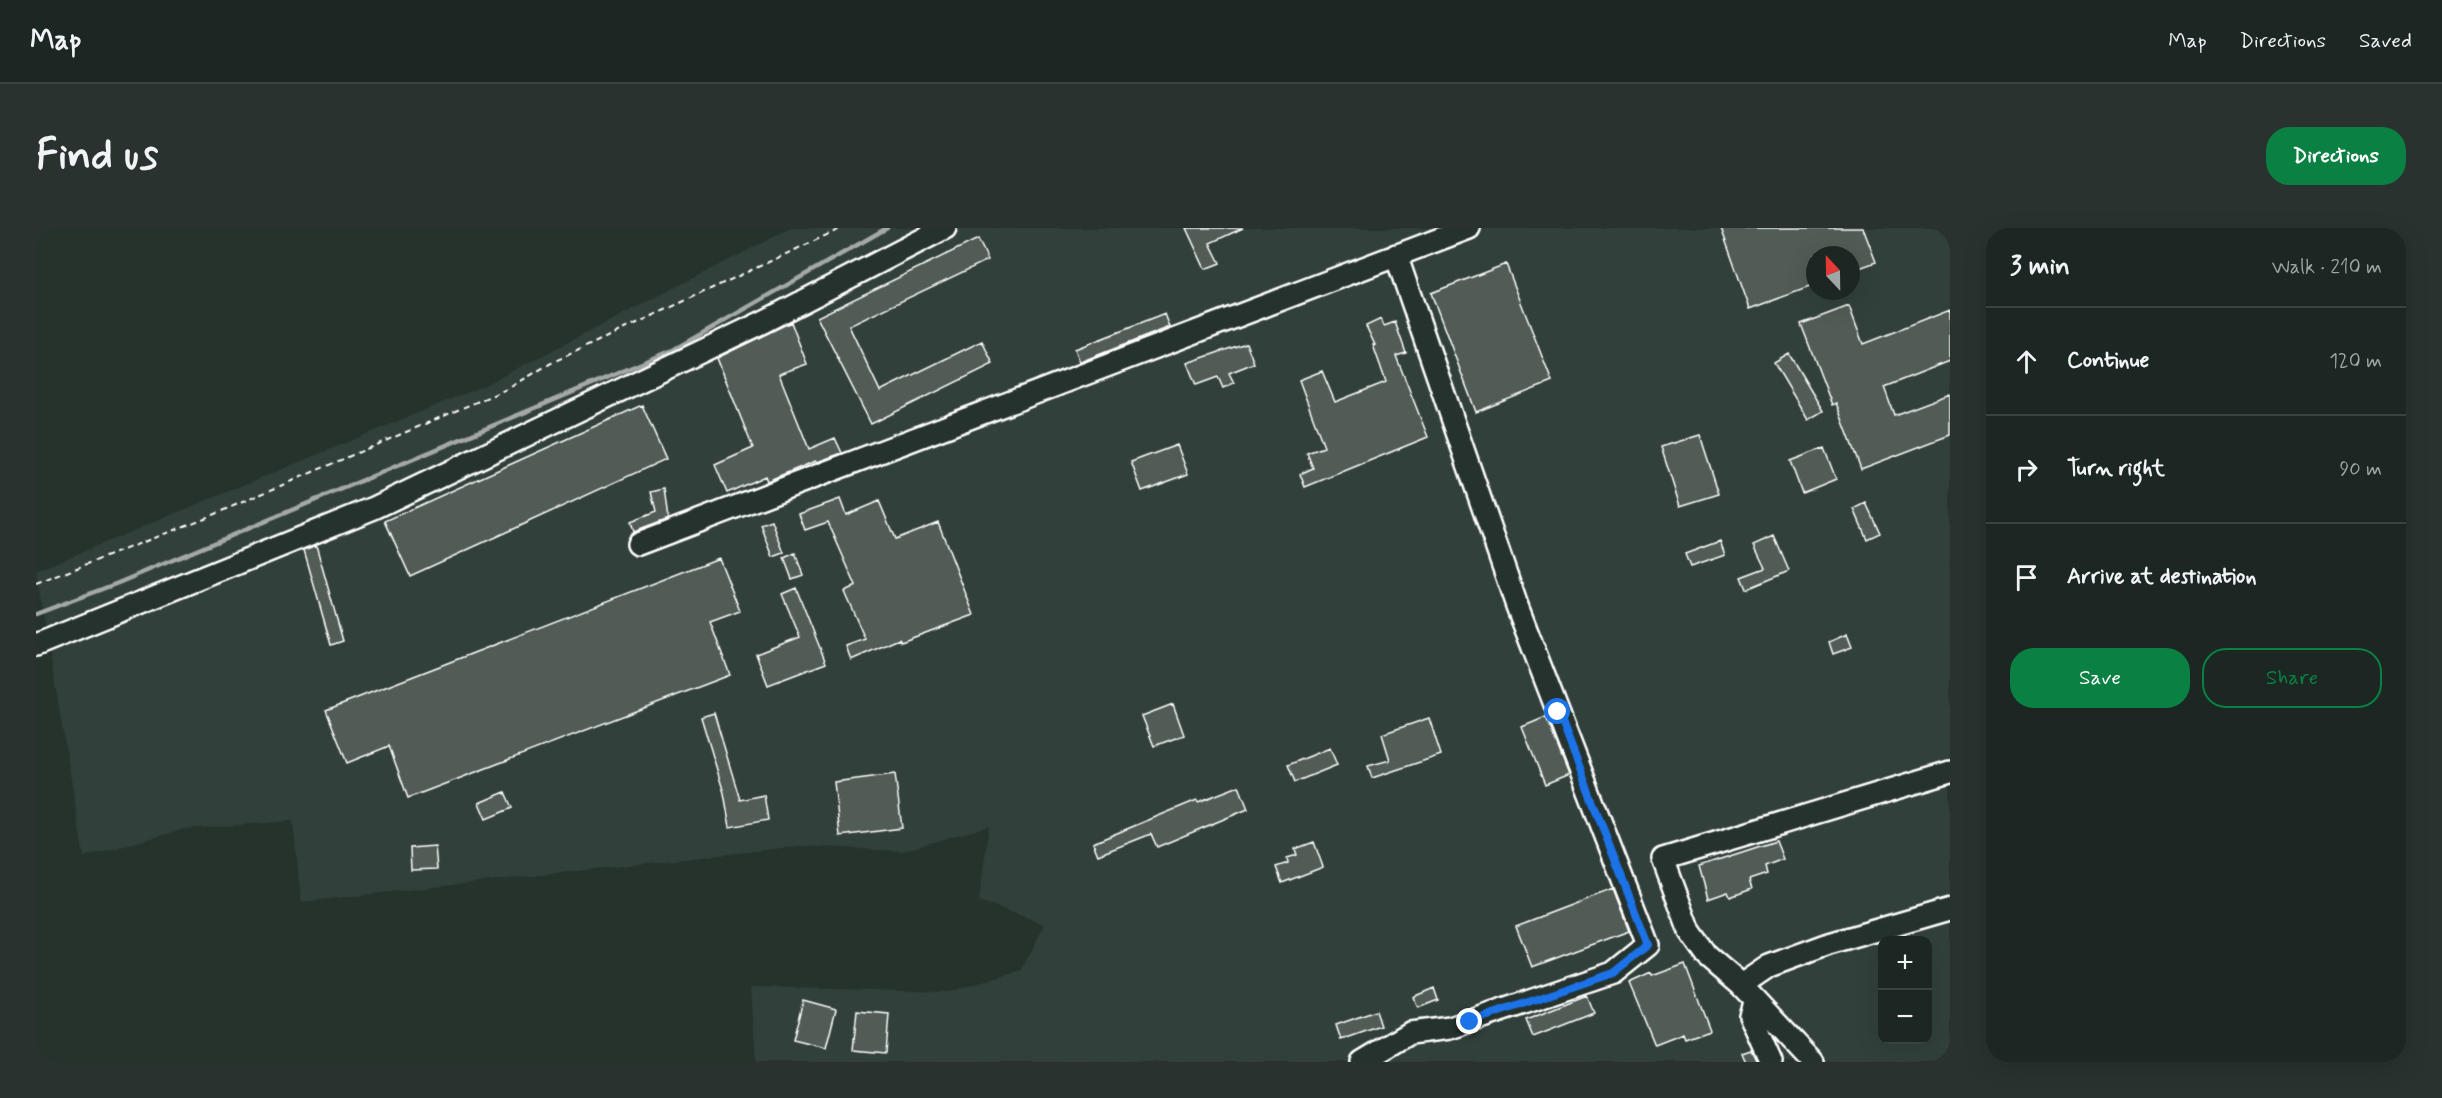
<!DOCTYPE html>
<meta charset="utf-8">
<style>
body{margin:0;font-family:Mynerve,sans-serif;background:#29322f;color:#f1f3f6}
.controls{position:absolute;right:18px;bottom:18px;display:grid;overflow:hidden;border-radius:12px;box-shadow:0 6px 24px #0002}
.controls button{width:54px;height:54px;display:grid;place-items:center;padding:0;border:0;border-bottom:2px solid #3a4340;background:#1c2622;color:#f1f3f6;font:30px sans-serif}
.compass{position:absolute;left:1770px;top:18px;width:54px;height:54px;border-radius:50%;background:#1c2622;box-shadow:0 6px 24px #0002;rotate:338deg}
.stop{position:absolute;width:18px;height:18px;margin:-14px;border:4px solid #1a73e8;border-radius:50%;background:#fff}
.stop.end{background:#1a73e8;border-color:#fff;box-shadow:0 2px 6px #0008}
.list{margin:0;padding:0;list-style:none}
h2{display:flex;justify-content:space-between;align-items:center;height:78px;margin:0;padding:0 24px;font-size:26px}
h2 small{font-size:20px;font-weight:400;color:#a0a5a5}
.list li{display:grid;grid-template-columns:39px 1fr auto;gap:18px;align-items:center;box-sizing:border-box;height:108px;padding:0 24px;border-top:2px solid #3a4340}
.list b{display:block;font-size:22px;white-space:nowrap}
.list em{font-size:20px;font-style:normal;color:#a0a5a5}
.actions{display:flex;gap:12px;padding:18px 24px}
.actions a{flex:1;padding:14px 0;border:2px solid #0b8043;border-radius:24px;text-align:center;font-size:21px;color:#0b8043}
.actions .main{background:#0b8043;color:#fff}
.icon{flex:none;width:33px;height:33px;fill:none;stroke:currentColor;stroke-width:2;stroke-linecap:round;stroke-linejoin:round}
.map{position:relative;flex:none;width:1914px;height:834px;overflow:hidden;border-radius:24px}
header{display:flex;align-items:center;gap:36px;box-sizing:border-box;height:84px;padding:0 30px;background:#1c2622;border-bottom:2px solid #3a4340}
header strong{font-size:28px}
nav{display:flex;gap:33px;margin-inline-start:auto;font-size:21px}
.intro{display:flex;align-items:center;justify-content:space-between;box-sizing:border-box;height:144px;padding:0 36px}
h1{margin:0;font-size:42px}
.button{padding:15px 27px;border-radius:24px;background:#0b8043;color:#fff;font-size:21px;font-weight:700}
main{display:flex;gap:36px;padding:0 36px}
aside{flex:1;background:#1c2622;border-radius:24px;box-shadow:0 6px 24px #0002}
.map>svg:first-child{display:block}
.built{fill:#333f3a;fill-rule:evenodd}
.lines{fill:none;stroke-linecap:round;stroke-linejoin:round}
.stream{stroke:#a4a9a7;stroke-width:4.5}
.building{fill:#515c57;stroke:#fff;stroke-width:1.5}
.minor-casing{stroke:#fff;stroke-width:26}
.path{stroke:#fff;stroke-width:2;stroke-dasharray:6 4.5;stroke-linecap:butt}
.minor{stroke:#26332d;stroke-width:21}
.route{stroke:#1a73e8;stroke-width:8}
</style>
<header>
<strong>Map</strong>
<nav><a>Map</a><a>Directions</a><a>Saved</a></nav>
</header>
<div class="intro"><h1>Find us</h1><a class="button">Directions</a></div>
<main>
<div class="map">
<svg width="1914" height="834" viewBox="0 0 1914 834">
<rect width="100%" height="100%" fill="#26332d"/>
<filter id="ink" filterUnits="userSpaceOnUse"><feTurbulence type="fractalNoise" baseFrequency=".0167" numOctaves="2"/><feDisplacementMap in="SourceGraphic" scale="12" xChannelSelector="R" yChannelSelector="G"/><feConvolveMatrix kernelMatrix="1 2 1 2 8 2 1 2 1" color-interpolation-filters="sRGB"/></filter>
<g filter="url(#ink)">
<path class="built" d="M755,0H1914V834H720L715,759L912,764L985,743L1009,696L943,673L953,598L866,623L764,618L265,674L257,593L148,601L48,629L0,343L447,158ZM1779,27H1815V63H1779ZM1846,712H1892V812H1846Z"/>
<g class="lines">
<path class="stream" d="M0,386L82,355L637,122L851,0"/>
</g>
<path class="building" d="M1150,0H1207L1174,15L1184,35L1169,41Z
M1685,0H1827L1840,34L1815,43V27H1779V57L1714,81Z
M942,11L952,32L813,98L844,163L946,113L957,136L835,196L781,89Z
M1470,36L1516,154L1440,184L1395,65Z
M1813,78L1827,116L1914,82V133L1848,159L1858,187L1914,166V207L1825,241L1800,175L1796,177L1765,96Z
M1129,86L1134,99L1044,134L1039,121Z
M1345,91L1348,98L1359,94L1370,125L1360,128L1392,209L1269,259L1264,246L1277,240L1271,225L1288,219L1263,152L1286,143L1299,174L1350,154L1337,117H1339L1330,98Z
M755,94L771,136L743,146L773,221L799,210L806,225L781,234L780,233L731,253L729,248L691,265L679,237L717,220L681,130Z
M1210,115L1218,135L1193,145L1198,155L1187,160L1182,149L1160,157L1151,135Z
M1753,126L1787,183L1772,192L1738,135Z
M606,177L630,231L374,348L349,293Z
M1664,207L1683,266L1644,278L1625,219Z
M1141,217L1152,246L1106,263L1095,234Z
M1788,220L1800,251L1766,265L1754,233Z
M628,261L632,291L597,304L594,294L620,284L615,264Z
M804,271L810,287L843,273L859,311L902,294L938,387L865,414L863,411L815,432L810,418L829,411L808,363L820,358L792,294L769,302L763,286Z
M1830,275L1844,305L1831,311L1818,281Z
M736,293L748,325L737,329L725,297Z
M1738,308L1753,343L1710,361L1705,349L1729,340L1718,317Z
M1684,313L1689,327L1654,339L1649,326Z
M280,317L307,413L295,417L268,322Z
M759,325L767,347L756,351L748,330Z
M683,330L704,383L674,394L694,447L372,570L353,518L311,535L290,482Z
M760,360L790,435L732,457L720,426L764,409L746,366Z
M1811,406L1816,419L1797,426L1793,414Z
M1137,476L1148,507L1118,518L1106,488Z
M678,485L704,572L728,567L732,592L694,599L688,565L665,489Z
M1510,489L1533,547L1509,557L1486,499Z
M1393,490L1405,527L1336,550L1332,538L1354,532L1346,506Z
M1294,520L1301,537L1259,554L1252,537Z
M859,546L866,600L804,608L798,554Z
M1203,558L1212,581L1121,619L1115,606L1062,627L1057,615L1161,572L1162,574Z
M469,564L476,580L450,591L443,575Z
M1740,613L1747,631L1729,638L1731,646L1713,652L1716,661L1694,669L1692,664L1672,671L1663,638Z
M1278,614L1287,639L1246,655L1240,639L1252,635L1251,630L1261,627L1259,621Z
M399,618L401,641L375,642L374,620Z
M1577,661L1593,703L1496,739L1480,698Z
M1649,736L1674,802L1649,811L1647,806L1619,817L1593,755L1615,745L1616,748Z
M1398,760L1402,772L1382,780L1377,769Z
M1551,768L1558,785L1497,809L1490,792Z
M767,772L800,781L790,820L757,812Z
M821,783L853,786L850,825L817,822Z
M1340,783L1345,798L1305,812L1300,797Z
M1715,822L1721,834H1710L1706,825Z"/>
<g class="lines">
<g class="minor-casing">
<path id="minor" d="M602,316L1433,0
M0,417L338,280L729,93L909,0
M1705,757L1733,738L1793,716L1914,681
M1719,772L1714,787L1735,834
M1326,834L1374,805L1414,800L1577,745L1612,717L1481,378L1360,27
M1777,834L1705,757L1671,728L1654,704L1627,631L1914,544"/>
</g>
<path class="path" d="M0,356L174,288L473,160L517,134L806,0"/>
<use href="#minor" class="minor"/>
</g>
</g>
<g class="lines" filter="url(#ink)">
<path class="route" d="M1434,794L1577,745L1612,717L1522,484"/>
</g>
</svg>
<div class="controls">
<button>+</button>
<button>−</button>
</div>
<svg class="compass" viewBox="-18 -18 36 36"><path d="M0-13l5 13h-10z" fill="#e53935"/><path d="M0 13l5-13h-10z" fill="#a0a5a5"/></svg>
<div class="stop" style="left:1522px;top:484px"></div>
<div class="stop end" style="left:1434px;top:794px"></div>
</div>
<aside>
<h2>3 min<small>Walk · 210 m</small></h2>
<ul class="list">
<li><svg class="icon" aria-label="ahead" viewBox="0 0 24 24"><path d="M12 20V5M6 11l6-6 6 6"/></svg><div><b>Continue</b></div><em>120 m</em></li>
<li><svg class="icon" aria-label="right" viewBox="0 0 24 24"><path d="M7 20v-9h11M14 6l5 5-5 5"/></svg><div><b>Turn right</b></div><em>90 m</em></li>
<li><svg class="icon" aria-label="arrive" viewBox="0 0 24 24"><path d="M6 21V4h12l-3 4 3 4H6"/></svg><div><b>Arrive at destination</b></div></li>
</ul>
<div class="actions"><a class="main">Save</a><a>Share</a></div>
</aside>
</main>
